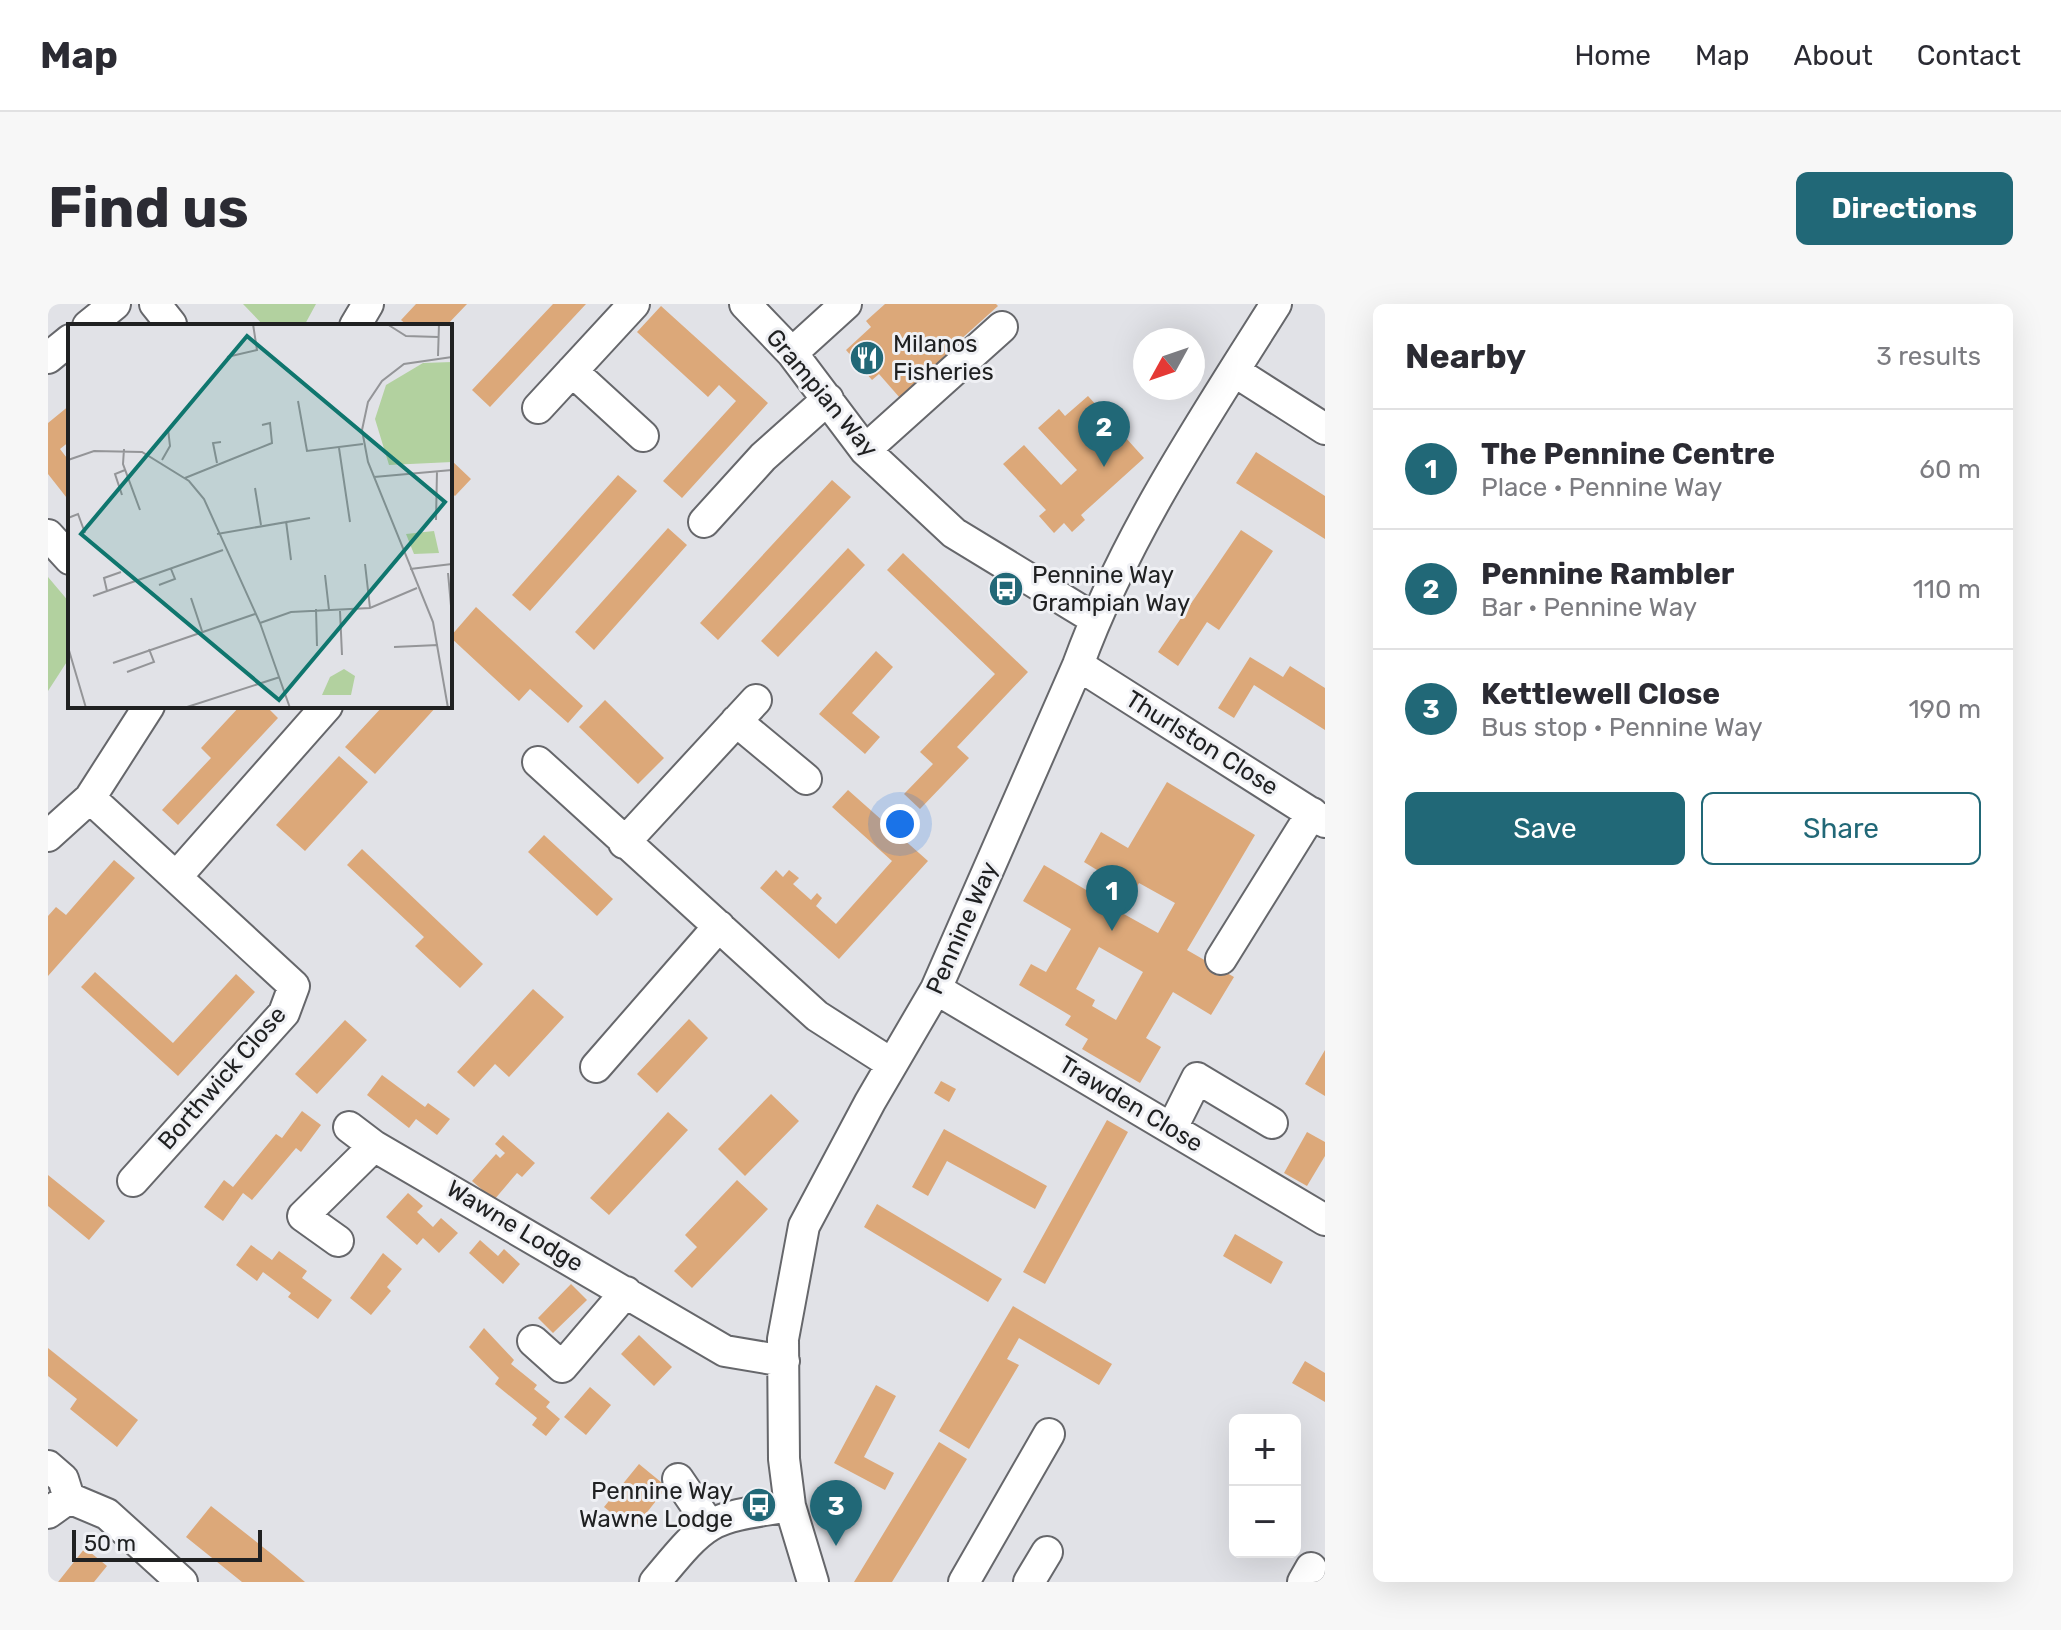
<!DOCTYPE html>
<meta charset="utf-8">
<style>
body{margin:0;font-family:Rubik,sans-serif;background:#f7f7f7;color:#2b2b33}
.controls{position:absolute;right:24px;bottom:24px;display:grid;overflow:hidden;border-radius:12px;box-shadow:0 8px 32px #0002}
.controls button{width:72px;height:72px;display:grid;place-items:center;padding:0;border:0;border-bottom:2px solid #e1e1e2;background:#fff;color:#2b2b33;font:40px sans-serif}
.compass{position:absolute;left:1085px;top:24px;width:72px;height:72px;border-radius:50%;background:#fff;box-shadow:0 8px 32px #0002;rotate:230deg}
.scale{position:absolute;left:24px;bottom:20px;width:190px;box-sizing:border-box;padding-left:8px;border:4px solid #202122;border-top:0;font-size:22px;line-height:28px;white-space:nowrap;color:#202122;-webkit-text-stroke:6px #eff0f4;paint-order:stroke}
.you{position:absolute;left:852px;top:520px;width:28px;height:28px;margin:-20px;border:6px solid #fff;border-radius:50%;background:#1a73e8;box-shadow:0 0 0 12px #1a73e833}
.badge{display:grid;place-items:center;width:52px;height:52px;border-radius:50%;background:#216877;color:#fff;font-size:26px;font-weight:700}
.pin{position:absolute;translate:-50% -66px;filter:drop-shadow(0 2px 4px #0008)}
.pin::after{content:'';position:absolute;top:42px;width:28px;height:24px;background:inherit;clip-path:polygon(0 0,100% 0,50% 100%)}
.list{margin:0;padding:0;list-style:none}
h2{display:flex;justify-content:space-between;align-items:center;height:104px;margin:0;padding:0 32px;font-size:34px}
h2 small{font-size:26px;font-weight:400;color:#7c7c81}
.list li{display:grid;grid-template-columns:52px 1fr auto;gap:24px;align-items:center;box-sizing:border-box;height:120px;padding:0 32px;border-top:2px solid #e1e1e2}
.list b{display:block;font-size:30px;white-space:nowrap}
.list p{margin:0;font-size:26px;white-space:nowrap;color:#7c7c81}
.list em{font-size:26px;font-style:normal;color:#7c7c81}
.actions{display:flex;gap:16px;padding:24px 32px}
.actions a{flex:1;padding:18px 0;border:2px solid #216877;border-radius:12px;text-align:center;font-size:28px;color:#216877}
.actions .main{background:#216877;color:#fff}
.map{position:relative;flex:none;width:1277px;height:1278px;overflow:hidden;border-radius:12px}
header{display:flex;align-items:center;gap:48px;box-sizing:border-box;height:112px;padding:0 40px;background:#fff;border-bottom:2px solid #e1e1e2}
header strong{font-size:38px}
nav{display:flex;gap:44px;margin-inline-start:auto;font-size:28px}
.intro{display:flex;align-items:center;justify-content:space-between;box-sizing:border-box;height:192px;padding:0 48px}
h1{margin:0;font-size:56px}
.button{padding:20px 36px;border-radius:12px;background:#216877;color:#fff;font-size:28px;font-weight:700}
main{display:flex;gap:48px;padding:0 48px}
aside{flex:1;background:#fff;border-radius:12px;box-shadow:0 8px 32px #0002}
.map>svg:first-child{display:block}
.green{fill:#b2d19f}
.building{fill:#dca879;fill-rule:evenodd}
.lines{fill:none;stroke-linecap:round;stroke-linejoin:round}
.minor-casing{stroke:#66676b;stroke-width:34}
.minor{stroke:#fff;stroke-width:30}
.labels{text-anchor:middle;stroke-width:6;stroke-linejoin:round;paint-order:stroke}
.poi-label{font-size:24px;fill:#202122;stroke:#eff0f4;text-anchor:start}
.street-label{font-size:24px;fill:#202122;stroke:#eff0f4}
.inset-road{fill:none;stroke:#949598;stroke-width:2}
.view{fill:#0f766e;fill-opacity:0.15;stroke:#0f766e;stroke-width:4}
.inset-edge{fill:none;stroke:#202122;stroke-width:4}
</style>
<header>
<strong>Map</strong>
<nav><a>Home</a><a>Map</a><a>About</a><a>Contact</a></nav>
</header>
<div class="intro"><h1>Find us</h1><a class="button">Directions</a></div>
<main>
<div class="map">
<svg width="1277" height="1278" viewBox="0 0 1277 1278">
<rect width="100%" height="100%" fill="#e1e2e7"/>
<path class="green" d="M195,0H268L256,22H216Z
M0,273L22,299V353L0,387Z"/>
<path class="building" d="M368,0H419L398,22H360L353,16Z
M505,0H538L442,103L424,86Z
M837,0H948L950,2L902,45L910,54L879,82L873,75L852,94L831,70L824,76L798,46L823,23L818,17Z
M613,2L720,99L634,194L615,177L688,97L671,81L660,93L589,28Z
M1040,92L1096,154L1033,211L1037,216L1024,228L1016,219L1006,229L991,212L998,206L955,160L976,141L1013,181L1029,166L990,124L1011,105L1017,112Z
M22,101V137L12,145L22,158V198L0,170V119Z
M1208,148L1277,192V235L1188,179Z
M402,155L423,175L407,192L402,188Z
M570,171L589,187L482,307L464,291Z
M784,176L803,193L670,336L652,319Z
M620,224L639,241L546,346L527,328Z
M1193,226L1225,247L1171,326L1159,318L1130,362L1110,348Z
M800,244L817,261L730,353L713,337Z
M855,249L980,368L909,443L921,454L872,505L856,490L885,460L872,448L947,370L839,266Z
M428,303L535,402L520,419L482,385L471,397L402,333Z
M828,347L845,363L804,409L832,433L817,450L771,410Z
M1202,353L1235,373L1242,362L1277,384V426L1206,381L1186,414L1170,404Z
M557,396L616,454L590,480L531,423Z
M192,402H218L230,414L130,521L114,506L163,454L153,444Z
M335,402H389L327,470L297,443Z
M291,452L320,478L257,547L228,521Z
M1119,478L1207,531L1139,646L1186,673L1163,711L1125,688L1098,734L1113,743L1092,779L1034,745L1040,735L1017,721L1023,712L971,681L983,660L998,668L1023,625L975,597L996,561L1050,593L1062,574L1036,558L1053,528L1080,544ZM1091,579L1127,599L1110,629L1074,609ZM1051,643L1095,668L1068,716L1044,702L1047,696L1028,685Z
M800,486L880,557L791,655L712,584L728,566L735,573L741,566L751,574L745,580L763,596L769,589L774,594L768,602L788,620L844,557L784,503Z
M496,531L565,595L549,612L480,548Z
M314,545L435,660L412,684L367,642L376,633L299,561Z
M66,556L87,574L0,672V612L8,603L18,611Z
M47,668L125,739L188,670L207,688L130,772L33,683Z
M485,685L516,713L461,773L447,760L426,783L409,768Z
M641,715L660,734L609,789L589,770Z
M297,716L319,736L269,790L247,770Z
M1277,746V792L1257,780Z
M334,771L377,803L380,799L402,815L389,831L368,815L361,824L319,791Z
M893,777L908,785L901,798L886,789Z
M723,790L751,817L697,872L670,845Z
M254,807L273,821L253,848L248,844L204,896L195,889L175,917L156,903L176,876L185,883L228,830L234,834Z
M620,808L640,826L561,911L542,894Z
M1059,816L1080,828L997,980L975,968Z
M896,825L999,882L987,905L899,857L880,892L864,883Z
M1259,828L1277,838V852L1259,882L1236,869Z
M455,831L487,859L474,873L469,869L446,896L424,877L448,850L452,854L457,849L447,840Z
M0,871L57,917L41,936L0,902Z
M689,876L720,905L644,984L626,967L649,943L637,931Z
M360,889L375,902L369,908L385,923L393,914L410,929L391,949L375,934L369,941L338,913Z
M829,900L954,975L940,998L816,923Z
M1187,930L1235,958L1223,980L1175,952Z
M432,936L450,952L456,945L472,960L455,980L421,949Z
M203,941L224,956L231,947L259,967L254,974L284,996L270,1015L240,993L243,989L215,968L209,977L188,961Z
M335,949L354,965L339,983L343,987L323,1011L302,994Z
M523,980L539,996L505,1029L490,1014Z
M965,1002L1064,1060L1051,1081L971,1034L959,1055L971,1061L921,1145L891,1127Z
M436,1024L466,1056L463,1060L489,1081L486,1085L502,1098L498,1103L512,1115L498,1132L484,1121L489,1114L447,1080L451,1074L421,1043Z
M591,1031L624,1063L606,1082L573,1050Z
M0,1044L90,1116L69,1143L22,1105L29,1095L0,1072Z
M1257,1057L1277,1069V1098L1244,1079Z
M828,1081L848,1092L816,1153L846,1169L837,1186L786,1159Z
M542,1083L563,1101L538,1131L516,1113Z
M891,1138L919,1155L873,1231L844,1278H806Z
M591,1160L619,1183L585,1226L556,1203Z
M163,1202L225,1251L257,1278H194L138,1233Z
M37,1244L59,1262L46,1278H10Z"/>
<g class="lines">
<g class="minor-casing">
<path id="minor" d="M107,0L123,20
M697,0L744,49L817,146L906,229L1047,315
M40,22L67,0
M307,22L320,0
M744,49L798,0
M0,54L22,36
M524,67L595,132
M1186,67L1277,125
M490,104L586,0
M817,146L954,23
M656,218L715,153L780,95
M0,231L22,255
M1030,361L1277,518
M688,417L758,475
M490,458L769,712L844,760
M42,494L246,682L236,709L85,877
M0,532L42,494L101,402
M576,539L708,396
M129,572L279,402
M1173,655L1264,509
M888,685L1277,916
M548,763L671,622
M301,823L326,842
M1124,824L1149,774L1224,819
M290,937L255,912L326,842L677,1047L736,1057
M485,1037L514,1063L578,988
M0,1162L15,1175L21,1194
M630,1175L660,1219
M0,1209L21,1194L59,1210L134,1278
M607,1278C661,1213 659,1215 742,1202
M765,1278L742,1202L736,1155L735,1035L756,922L822,798L888,685L1030,361C1077,232 1155,116 1228,0
M916,1278L1001,1130
M981,1278L999,1248
M1255,1278L1263,1264"/>
</g>
<use href="#minor" class="minor"/>
</g>
<defs>
<g id="restaurant-disc" transform="scale(1.8)"><circle r="9.5" fill="#216877" stroke="#eff0f4"/><path d="M-5-6h1v4h1v-4h1v4h1v-4h1v5L-1.5 .5V6h-2V.5L-5-1ZM5-6V6H3V1.5H1.5Q1.5-4 5-6Z" fill="#fff"/></g>
<g id="bus-disc" transform="scale(1.8)"><circle r="9.5" fill="#216877" stroke="#eff0f4"/><path d="M-5-6H5V4H4V6H2V4H-2V6H-4V4H-5ZM-3.5-4V0h7V-4ZM-3.5 1.2v1.5H-2V1.2ZM2 1.2v1.5H3.5V1.2Z" fill="#fff"/></g>
</defs>
<g fill-rule="evenodd">
<use href="#restaurant-disc" x="819" y="54"/>
<use href="#bus-disc" x="958" y="285"/>
<use href="#bus-disc" x="711" y="1201"/>
</g>
<g class="labels">
<g class="poi-label">
<text x="845" y="48">Milanos<tspan x="845" dy="28">Fisheries</tspan></text>
<text x="984" y="279">Pennine Way<tspan x="984" dy="28">Grampian Way</tspan></text>
<text x="685" y="1195" text-anchor="end">Pennine Way<tspan x="685" dy="28">Wawne Lodge</tspan></text>
</g>
<g class="street-label">
<text transform="translate(774 89) rotate(50)" y="8">Grampian Way</text>
<text transform="translate(1154 439) rotate(32)" y="8">Thurlston Close</text>
<text transform="translate(914 624) rotate(-66)" y="8">Pennine Way</text>
<text transform="translate(174 774) rotate(-49)" y="8">Borthwick Close</text>
<text transform="translate(1083 800) rotate(31)" y="8">Trawden Close</text>
<text transform="translate(467 922) rotate(31)" y="8">Wawne Lodge</text>
</g>
</g>
<g transform="translate(20 20)">
<rect width="384" height="384" fill="#e1e2e7"/>
<path d="M384,38V138L321,141L307,95L318,61L355,39ZM366,207L371,229L346,230L338,210ZM276,345L287,352L283,371H254L262,353Z" fill="#b2d19f"/>
<path class="inset-road" d="M319,0L338,12L370,13M370,32L371,0M159,33L189,26L185,0M230,77L239,127L295,120M271,124L282,198M56,125L55,140L72,186M0,136L26,127L74,128L121,157L136,175L192,299L222,384M94,136L102,122L100,105M149,139L145,119L153,118M306,153L384,146M117,154L204,119L202,99L194,101M187,164L193,201M54,171L47,150L57,146M0,194L10,190L17,209M368,196L369,147M218,197L223,236M149,210L242,194M297,240L302,284M342,245L384,240M380,249L384,293M257,251L261,286M91,261L107,255L103,245M39,267L36,254L53,248M25,272L155,226M123,274L134,307M248,285L249,322M272,287L274,331M192,299L223,288L302,284L349,264M0,323L18,384M326,323L370,321M45,339L187,290M59,348L86,338L81,325M116,384L212,353M380,384L365,298L300,138L294,106L300,78L314,57L336,40L384,33"/>
<path class="view" d="M179,12L377,178L211,376L13,210Z"/>
<rect width="384" height="384" class="inset-edge"/>
</g>
</svg>
<div class="controls">
<button>+</button>
<button>−</button>
</div>
<svg class="compass" viewBox="-18 -18 36 36"><path d="M0-13l5 13h-10z" fill="#e53935"/><path d="M0 13l5-13h-10z" fill="#7c7c81"/></svg>
<div class="scale">50 m</div>
<div class="you"></div>
<div class="pin badge" style="left:1064px;top:627px">1</div>
<div class="pin badge" style="left:1056px;top:163px">2</div>
<div class="pin badge" style="left:788px;top:1242px">3</div>
</div>
<aside>
<h2>Nearby<small>3 results</small></h2>
<ul class="list">
<li><span class="badge">1</span><div><b>The Pennine Centre</b><p>Place · Pennine Way</p></div><em>60 m</em></li>
<li><span class="badge">2</span><div><b>Pennine Rambler</b><p>Bar · Pennine Way</p></div><em>110 m</em></li>
<li><span class="badge">3</span><div><b>Kettlewell Close</b><p>Bus stop · Pennine Way</p></div><em>190 m</em></li>
</ul>
<div class="actions"><a class="main">Save</a><a>Share</a></div>
</aside>
</main>
